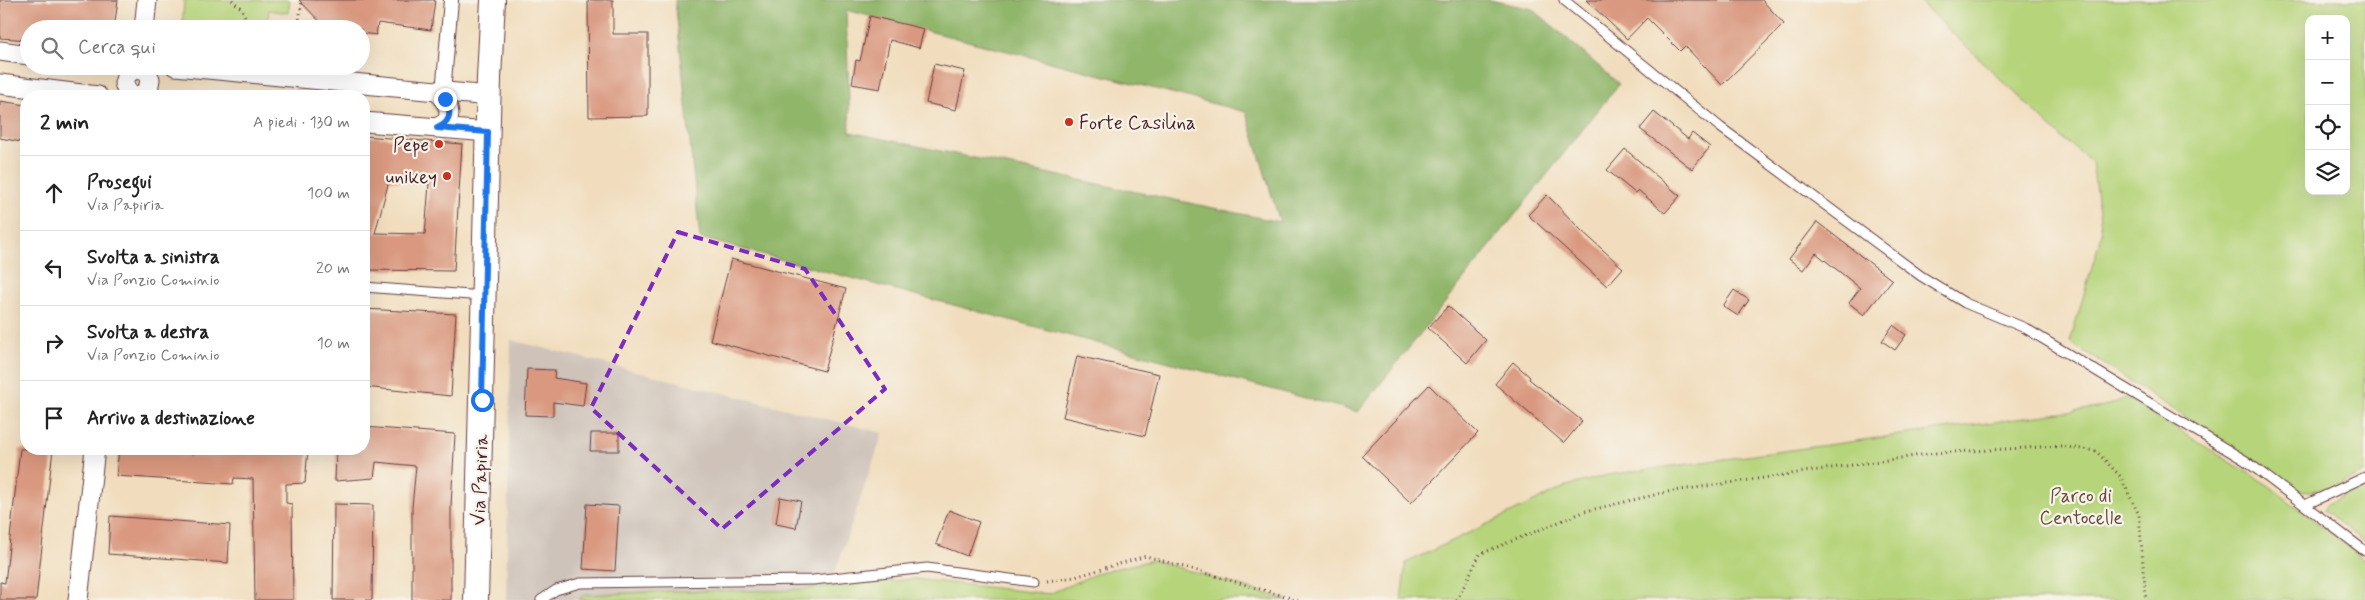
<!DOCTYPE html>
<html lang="it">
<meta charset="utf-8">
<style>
body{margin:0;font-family:Mynerve,sans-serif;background:#f6f6f6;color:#222}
.controls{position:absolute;right:15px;top:15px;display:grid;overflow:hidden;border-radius:10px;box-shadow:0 5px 20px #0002}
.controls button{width:45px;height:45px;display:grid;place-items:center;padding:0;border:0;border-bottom:1px solid #e0e0e0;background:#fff;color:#222;font:25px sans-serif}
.stop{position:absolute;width:15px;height:15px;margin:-11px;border:4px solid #1a73e8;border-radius:50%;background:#fff}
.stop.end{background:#1a73e8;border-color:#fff;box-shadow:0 1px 5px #0008}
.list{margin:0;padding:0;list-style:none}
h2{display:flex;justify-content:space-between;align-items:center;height:65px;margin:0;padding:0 20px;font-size:21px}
h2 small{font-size:16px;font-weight:400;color:#767676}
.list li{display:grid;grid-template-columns:32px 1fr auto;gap:15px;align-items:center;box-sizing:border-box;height:75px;padding:0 20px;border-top:1px solid #e0e0e0}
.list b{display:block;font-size:19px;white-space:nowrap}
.list p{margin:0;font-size:16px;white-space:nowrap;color:#767676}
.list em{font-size:16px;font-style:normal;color:#767676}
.icon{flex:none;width:28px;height:28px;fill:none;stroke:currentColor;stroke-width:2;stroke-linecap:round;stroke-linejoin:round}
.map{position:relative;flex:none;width:2365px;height:600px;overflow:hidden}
.search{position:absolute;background:#fff;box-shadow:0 5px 20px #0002;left:20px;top:20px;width:350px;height:55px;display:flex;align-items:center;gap:12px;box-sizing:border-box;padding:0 18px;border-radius:28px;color:#767676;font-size:19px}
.panel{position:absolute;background:#fff;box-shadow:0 5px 20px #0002;left:20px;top:90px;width:350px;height:365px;border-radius:20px}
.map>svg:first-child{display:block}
.industrial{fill:#cec2b9}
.green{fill:#b6d47a;stroke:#807a52;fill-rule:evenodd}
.forest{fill:#90b66a;stroke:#6d6a4a;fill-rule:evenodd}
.building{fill:#d9987f;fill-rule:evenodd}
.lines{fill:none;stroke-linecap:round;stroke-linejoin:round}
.service-casing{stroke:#633c41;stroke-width:11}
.pedestrian-casing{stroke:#633c41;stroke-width:16}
.minor-casing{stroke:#633c41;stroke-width:21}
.tertiary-casing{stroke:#633c41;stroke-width:26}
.path{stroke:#633c41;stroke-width:3;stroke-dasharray:1 4;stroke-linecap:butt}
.service{stroke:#fff;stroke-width:9}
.pedestrian{stroke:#fff;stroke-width:14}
.minor{stroke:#fff;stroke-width:19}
.tertiary{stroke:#fff;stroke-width:24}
.route{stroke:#1a73e8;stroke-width:6}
.marked{fill:none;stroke:#7b2cbf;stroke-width:4;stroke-dasharray:10 6;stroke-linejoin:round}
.poi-dot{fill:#c8321e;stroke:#f7f3e8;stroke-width:2}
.labels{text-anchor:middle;stroke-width:4.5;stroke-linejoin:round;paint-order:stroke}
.poi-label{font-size:19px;fill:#4a1f2b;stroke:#f7f3e8;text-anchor:end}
.street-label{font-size:19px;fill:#4a1f2b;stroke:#f7f3e8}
.park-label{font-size:19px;fill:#654c3f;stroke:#f7f3e8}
</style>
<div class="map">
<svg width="2365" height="600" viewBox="0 0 2365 600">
<rect width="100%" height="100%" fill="#f7f3e8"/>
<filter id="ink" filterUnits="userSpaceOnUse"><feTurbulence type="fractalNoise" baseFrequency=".02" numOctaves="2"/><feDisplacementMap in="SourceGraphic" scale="10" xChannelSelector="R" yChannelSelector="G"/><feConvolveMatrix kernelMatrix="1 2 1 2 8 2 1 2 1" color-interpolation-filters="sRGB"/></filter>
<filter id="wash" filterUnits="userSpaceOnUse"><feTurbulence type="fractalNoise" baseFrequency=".0096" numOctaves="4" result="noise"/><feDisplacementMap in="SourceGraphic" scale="20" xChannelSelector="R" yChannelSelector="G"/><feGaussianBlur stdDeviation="1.12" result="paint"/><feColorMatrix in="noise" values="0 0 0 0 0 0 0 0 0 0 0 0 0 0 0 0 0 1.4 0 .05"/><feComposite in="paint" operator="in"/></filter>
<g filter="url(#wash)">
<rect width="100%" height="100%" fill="#f1ddbd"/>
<path class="industrial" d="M511,340L883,433L830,586L780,591L584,595L579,600H506Z"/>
<path class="green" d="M184,0H290L288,13L269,10L266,29H182Z
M1918,0H2365V472L2332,488L2300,492L2070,342L2102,233L2092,162L2060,136ZM2309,19H2346V191H2309Z
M2126,398L2268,485L2365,560V600H1401L1406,563L1567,486L1608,475L2104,407Z
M2365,485V542L2324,511L2327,504Z
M1153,560L1287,600H579L584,595L673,591H780L914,579L1049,594L1100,572Z"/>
<path class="forest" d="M675,0H1490L1533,9L1619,84L1358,412L700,238ZM846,10L1246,112L1280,222L850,132Z"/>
<g id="blocks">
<path class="building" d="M0,0H118L114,29H29V40L0,38Z
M299,0H435L431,30L378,23L376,35L361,33V29H327Z
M588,0H613V34H648V116L589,117Z
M1586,0H1762L1784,24L1722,85L1685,46L1680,51L1647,18L1627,39Z
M870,16L924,29L919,48L890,40L880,89L852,84L856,60L860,61Z
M934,64L965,71L956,110L926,103Z
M0,101L26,105V143L0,138Z
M1654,112L1688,139L1692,133L1710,147L1692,169L1640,129Z
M364,136L462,144L454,271L364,270ZM389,181L429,184L425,234L375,233Z
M1625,149L1680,196L1665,213L1638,190L1635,193L1607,170Z
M1547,195L1582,231L1623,268L1607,286L1528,215Z
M1817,222L1892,280L1864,315L1849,303L1860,288L1816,253L1803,270L1789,259Z
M731,259L846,289L824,371L710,340Z
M1734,290L1749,300L1738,316L1723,306Z
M1448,306L1486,340L1467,363L1428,328Z
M364,309L456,314L451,396L364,387Z
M1893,325L1906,335L1895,350L1882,341Z
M1077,356L1159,374L1145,436L1063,417Z
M1513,362L1530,377L1529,379L1582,421L1564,443L1495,384Z
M527,369L555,370L554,378L586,383L583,406L553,402V416L525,415Z
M1429,385L1478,433L1411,503L1362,456Z
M364,427L455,434L451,506V600H412V507L416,466L376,462L374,478L335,481L336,449H364Z
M591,433H619V451H590Z
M20,449H53L36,600H0V582L5,583Z
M119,449H162L193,454V449H308L305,483L286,484V503L292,504L293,600H255L253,479L234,478L233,484L116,476Z
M780,497L801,501L796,528L776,524Z
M334,504L373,505L372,600H333Z
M587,504L619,506L615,571L583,569Z
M949,510L979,522L967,556L936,544Z
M110,516L230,525L228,563L108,554Z"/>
</g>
</g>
<g filter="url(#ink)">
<use href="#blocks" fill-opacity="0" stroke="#633c41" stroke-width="1"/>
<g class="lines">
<g class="service-casing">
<path id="service" d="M1564,0L1720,127L1921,276L1965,303L2025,328L2246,461L2365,551
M364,287L483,296
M2305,505L2365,477
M541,600L556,590L580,583L813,580L927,568L1034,582"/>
</g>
<g class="pedestrian-casing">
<path id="pedestrian" d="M443,93L451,0"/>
</g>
<g class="minor-casing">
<path id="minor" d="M144,29L147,0
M0,51L29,55
M175,66L489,96
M0,84L98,96
M135,96L128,94L124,83L127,74L135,69L145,71L150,79L148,91L138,96
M364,122L488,132
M437,128L447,122C452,111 447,102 439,93
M78,600L95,449"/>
</g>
<g class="tertiary-casing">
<path id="tertiary" d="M476,600L489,78L493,0"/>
</g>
<path class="path" d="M232,0L242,9L250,29
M298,29L302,0
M1047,581L1075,577L1146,556L1298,600
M1457,600L1480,554L1586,511L1667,492L1935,453L2060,446L2096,451L2120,476L2139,515L2146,600"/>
<use href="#service" class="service"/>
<use href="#pedestrian" class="pedestrian"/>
<use href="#minor" class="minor"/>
<use href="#tertiary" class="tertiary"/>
</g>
</g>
<g class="lines" filter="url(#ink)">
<path class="route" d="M445,99C452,111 451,123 437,128L488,132L482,400"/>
</g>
<path class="marked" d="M678,232L805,269L885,389L722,529L591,408Z"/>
<g class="poi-dot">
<circle cx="1069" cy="122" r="5"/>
<circle cx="439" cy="144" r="5"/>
<circle cx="447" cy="176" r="5"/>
</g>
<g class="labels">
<g class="poi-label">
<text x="1079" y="129" text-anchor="start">Forte Casilina</text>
<text x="429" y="151">Pepe</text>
<text x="437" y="183">unikey</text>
</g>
<g class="street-label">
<text transform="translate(479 480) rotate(-88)" y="7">Via Papiria</text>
</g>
<g class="park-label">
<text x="2081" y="502">Parco di<tspan x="2081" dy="22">Centocelle</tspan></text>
</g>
</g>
</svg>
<div class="controls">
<button>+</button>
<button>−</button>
<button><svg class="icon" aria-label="locate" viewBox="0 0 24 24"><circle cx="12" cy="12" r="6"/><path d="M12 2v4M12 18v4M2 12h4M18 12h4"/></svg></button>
<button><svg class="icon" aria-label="layers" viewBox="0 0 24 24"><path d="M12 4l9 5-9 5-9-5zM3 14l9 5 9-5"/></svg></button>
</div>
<div class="stop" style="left:482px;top:400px"></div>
<div class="stop end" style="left:445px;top:99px"></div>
<div class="search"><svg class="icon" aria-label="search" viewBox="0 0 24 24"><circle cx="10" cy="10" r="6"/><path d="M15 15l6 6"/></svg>Cerca qui</div>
<section class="panel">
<h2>2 min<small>A piedi · 130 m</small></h2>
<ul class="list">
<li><svg class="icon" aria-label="ahead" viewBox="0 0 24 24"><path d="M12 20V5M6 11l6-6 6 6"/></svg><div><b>Prosegui</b><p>Via Papiria</p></div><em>100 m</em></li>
<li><svg class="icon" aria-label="left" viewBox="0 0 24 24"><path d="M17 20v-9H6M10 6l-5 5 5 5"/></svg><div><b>Svolta a sinistra</b><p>Via Ponzio Cominio</p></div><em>20 m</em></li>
<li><svg class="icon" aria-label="right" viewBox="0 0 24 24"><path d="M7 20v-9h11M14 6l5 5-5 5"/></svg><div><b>Svolta a destra</b><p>Via Ponzio Cominio</p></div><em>10 m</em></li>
<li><svg class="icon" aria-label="arrive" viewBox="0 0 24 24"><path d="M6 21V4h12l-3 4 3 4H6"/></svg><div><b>Arrivo a destinazione</b></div></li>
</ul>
</section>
</div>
